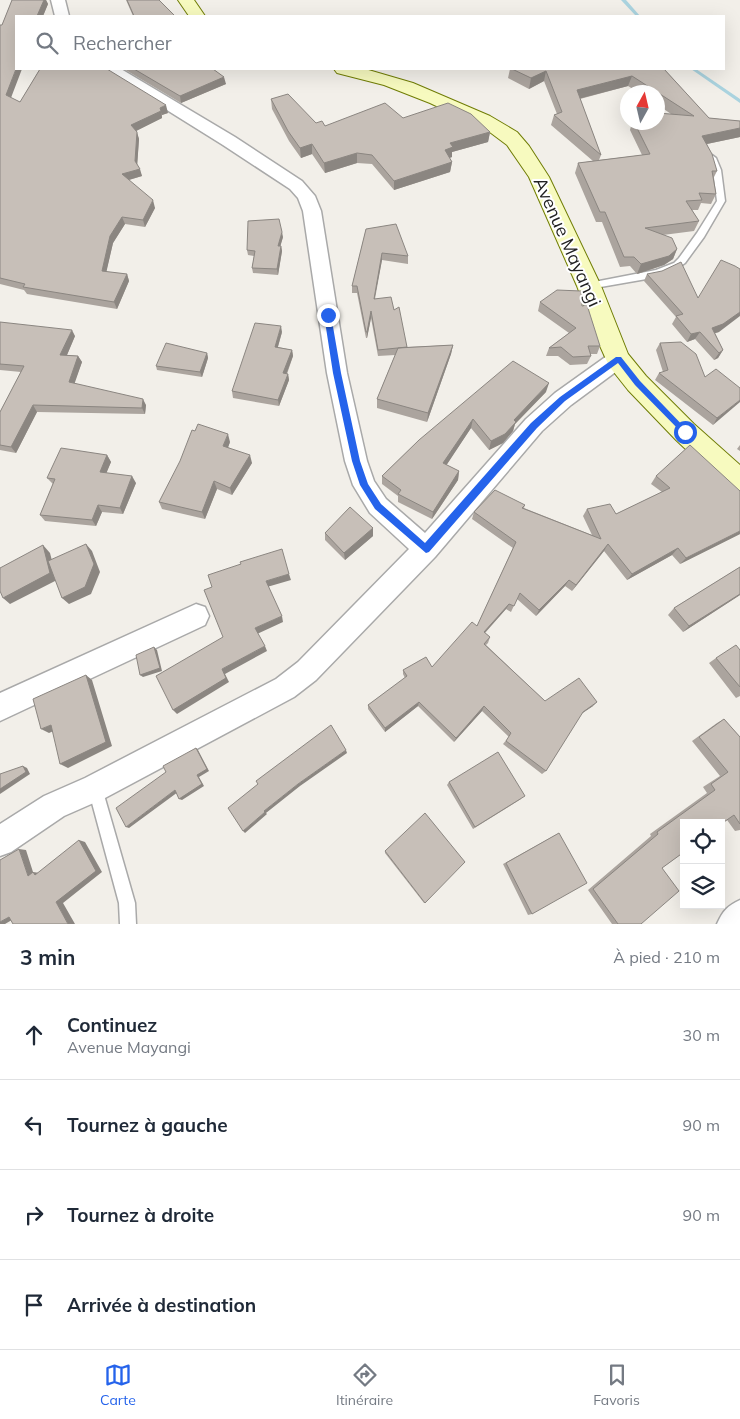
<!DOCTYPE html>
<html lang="fr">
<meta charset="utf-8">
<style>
body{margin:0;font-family:Mulish,sans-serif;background:#f6f6f7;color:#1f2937}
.controls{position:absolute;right:15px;bottom:15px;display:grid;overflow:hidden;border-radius:0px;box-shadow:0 5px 20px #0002}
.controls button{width:45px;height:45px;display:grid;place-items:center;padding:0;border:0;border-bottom:1px solid #e0e1e3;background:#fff;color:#1f2937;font:25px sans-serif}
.compass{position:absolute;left:620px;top:85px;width:45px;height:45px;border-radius:50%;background:#fff;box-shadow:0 5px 20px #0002;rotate:8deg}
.stop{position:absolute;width:15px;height:15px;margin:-11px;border:4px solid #2563eb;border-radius:50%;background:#fff}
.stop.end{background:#2563eb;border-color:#fff;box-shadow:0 1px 5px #0008}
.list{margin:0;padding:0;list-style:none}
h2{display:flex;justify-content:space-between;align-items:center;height:65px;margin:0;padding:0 20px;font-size:21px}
h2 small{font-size:16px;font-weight:400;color:#747a83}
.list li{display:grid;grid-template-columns:32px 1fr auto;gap:15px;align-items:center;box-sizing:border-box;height:90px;padding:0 20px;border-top:1px solid #e0e1e3}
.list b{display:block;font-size:19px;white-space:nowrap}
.list p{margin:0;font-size:16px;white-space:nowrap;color:#747a83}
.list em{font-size:16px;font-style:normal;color:#747a83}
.icon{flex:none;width:28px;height:28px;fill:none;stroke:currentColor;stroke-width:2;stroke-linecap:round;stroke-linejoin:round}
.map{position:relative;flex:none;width:740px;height:924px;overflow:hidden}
.search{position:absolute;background:#fff;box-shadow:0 5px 20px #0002;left:15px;right:15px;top:15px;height:55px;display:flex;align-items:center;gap:12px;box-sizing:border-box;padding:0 18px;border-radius:0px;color:#747a83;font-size:19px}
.sheet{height:425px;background:#fff}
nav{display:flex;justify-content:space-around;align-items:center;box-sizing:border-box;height:70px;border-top:1px solid #e0e1e3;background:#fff;font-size:14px;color:#747a83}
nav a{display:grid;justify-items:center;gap:2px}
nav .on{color:#2563eb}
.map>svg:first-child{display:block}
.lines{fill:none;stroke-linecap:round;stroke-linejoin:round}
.stream{fill:#aad3df;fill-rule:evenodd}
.lane-casing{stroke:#a9a9a9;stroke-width:3}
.street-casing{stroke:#a9a9a9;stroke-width:3}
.secondary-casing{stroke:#707d05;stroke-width:2}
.lane{fill:#fff;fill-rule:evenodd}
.street{fill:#fff;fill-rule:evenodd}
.secondary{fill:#f7fabf;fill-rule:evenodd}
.wall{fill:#aba49e;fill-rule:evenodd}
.shaded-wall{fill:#8b8681}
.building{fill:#c7bfb8;stroke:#8b8681}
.route{fill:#2563eb}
.labels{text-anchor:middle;stroke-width:4;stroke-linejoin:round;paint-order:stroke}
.street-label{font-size:18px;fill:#222;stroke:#fff}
</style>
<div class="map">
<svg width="740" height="924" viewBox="0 0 740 924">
<rect width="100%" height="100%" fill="#f2efe9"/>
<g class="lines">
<path class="stream" d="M621,0H626L640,16H636Z
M691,69H696L740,99V103Z"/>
<g class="lane-casing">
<path id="lane" d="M712,155L716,158L721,170L725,201L704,237L685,263L672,272L658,277L589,289L586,288L584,286L589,283L656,270L674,263L679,258L697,233L717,201L713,170L708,158Z
M95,781L100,783L102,788L135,903L136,924H120L119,903L88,788L90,783Z"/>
</g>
<g class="street-casing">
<path id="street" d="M51,0H65L69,16H55Z
M104,69H121L235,137L302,181L315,196L321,211L347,373L367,461L374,481L386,499L425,533L526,419L555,393L611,353L618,351L625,353L628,359L625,365L571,405L542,431L435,557L316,680L294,697L105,798L64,816L11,852L0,856V824L44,796L85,778L276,679L298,662L409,549L370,513L353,485L345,461L327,373L303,211L298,198L290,189L223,145L106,72Z
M196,604L205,607L209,616L205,625L0,721V693Z
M740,900V924H717C723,911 727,906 740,900Z"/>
</g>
<g class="secondary-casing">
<path id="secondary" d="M178,0H194L205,16H189Z
M334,69H365L413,83L490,116L517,132L529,146L549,177L601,286L628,354L646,376L694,424L740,465V494L730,491L676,440L628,390L609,366L592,328L577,286L529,177L507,145L487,130L430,103L384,85L337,73Z"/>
</g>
<use href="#lane" class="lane"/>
<use href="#street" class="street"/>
<use href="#secondary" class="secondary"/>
</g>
<path class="wall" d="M12,0H46L48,4L43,16H16L11,98L20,102L40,69L168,113L162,115V118L136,131L139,139L137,165L142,176L129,180L155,208L145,227L125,224L113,243L106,272L127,274L129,281L117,309L27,294L24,290L0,284V25H2Z
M126,0H161H159L175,16H133Z
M124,69H213L226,84L181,103Z
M510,69H664L709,118L740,121V137L707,144L717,171L713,179L716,194L711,204L701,203L698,210H692L699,221L694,231L663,235L677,249L673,259L664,265L637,274L630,266L620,267L602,222H596L575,173L578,163L593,161L551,125L554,115L557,114L544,81L529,89L508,78ZM628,86L638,92H658V105L671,114L658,122H632L630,130L642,155L599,160L601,155L580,99Z
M271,99L316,123L325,126L403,118L490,132L488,142L452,152V157L449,158L452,162L450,172L394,190L372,164L357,163L325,173L312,154L301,158L289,141L272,109Z
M366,229L408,256V264L382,260L375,299L394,310L407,347L453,345L451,354L427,422L377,408V399L395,355L378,356L371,318L367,338H366L357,293H352V286Z
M283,237L280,246H281L282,251L278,275L253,273L252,268L254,256L248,255L247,250Z
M647,274L698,298L719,332L715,333L723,350L718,358L714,360L695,339L687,342L672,324L676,317L644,281Z
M540,302L582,306L600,346L597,354H590L591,356L587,364L570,365L558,356H546L549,348L569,333L538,311Z
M0,322L75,336L67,355L78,356L82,362L74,383L146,405L145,414L37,412L16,453L0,450V412L21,372L0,370Z
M282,332L278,347L292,350L293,356L287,374H288L289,380L279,406L233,398L232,391Z
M660,343L705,377L740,388L713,425L655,380L659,373L663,372L656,350Z
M207,353L208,358L202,377L157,370L156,366Z
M546,392L515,424L513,431L503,443L489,450L471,428L446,465L459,471L458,480L432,519L398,502V496L382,484V476L419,440Z
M230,442L228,447L252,463L232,495L217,489L205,519L162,509L159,502Z
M740,445V451L737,449Z
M107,455L111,462L106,473L136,483L123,514L102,512L96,526L45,521L40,515L53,484L47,478Z
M656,476L740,491V534L680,564L672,555L627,580L604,551L572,591L565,586L536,616L517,599L511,612L506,609L485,633L490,637L488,643L486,645L545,701L593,706L581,714L546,771L542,774L503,744L509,737L482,711L454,742L418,706L385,732L368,709V705L405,678L403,674V670L432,667L477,626L513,548L472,519L474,512L525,505L524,508L592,535L583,516L587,509L616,514L662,492L651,484Z
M373,528V536L345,560L325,540V533Z
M740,567V595L683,632L668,615L674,608Z
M740,650V696L736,698L709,663L716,658Z
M724,719L740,737V830L735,831L727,820L662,868L641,924H612L588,890L651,836L650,834L707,793L703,787L720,776L692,741L717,723Z
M449,782L521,799L473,829L447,785Z
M559,833L532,914L528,915L503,864Z
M385,851L425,903H424L385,853Z"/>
<path class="shaded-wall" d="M44,0H46L48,4L43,16H37Z
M16,69H22L9,103L6,95Z
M546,71L544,81L529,89L531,78Z
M632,76L628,86L574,100L577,90Z
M224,77L226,84L181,103L180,96Z
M166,105L168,113L162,115L160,108Z
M161,111L162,118L134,132L131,125Z
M740,128V137L697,146L702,136Z
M137,132L139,139L137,168L135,161Z
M490,132L488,142L452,152V157L444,160L445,150L450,143Z
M312,144V154L301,158L300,148Z
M357,153V163L325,173L324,163Z
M452,162L450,172L394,190V181Z
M140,169L142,176L125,181L122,174Z
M153,200L155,208L145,227L143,220Z
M122,217L125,224L113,243L105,278L102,271L110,236Z
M282,232L283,237L279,251L278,246Z
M281,246L282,251L278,275L277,269Z
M677,249L673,259L664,265L637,274L641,264Z
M382,253V260L373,306L374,299Z
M127,274L129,281L117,309L114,302Z
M371,311V318L367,338V332Z
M740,312V316L719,332L708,335L712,328Z
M281,326L282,332L276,353L275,347Z
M72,330L75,336L64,362L60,355Z
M700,332L695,339L687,342L691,334Z
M453,345L451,354L427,422L428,413Z
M292,350L293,356L284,380L283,373Z
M723,350L718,358L714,360L719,353Z
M207,353L208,358L202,377L200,372Z
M78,356L82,362L73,388L69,382Z
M288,374L289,380L279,406L278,400Z
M549,383L546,392L515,424L513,431L503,443L489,450L491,441L514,420Z
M143,399L146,405L145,414L142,408Z
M740,400V402L713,425L717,418Z
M33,405L37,412L16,453L11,447Z
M473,419L471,428L442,472L443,463Z
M228,434L230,442L226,453L223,446Z
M107,455L111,462L104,479L100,472Z
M250,455L252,463L232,495L230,488Z
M459,471L458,480L432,519L433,512Z
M132,476L136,483L123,514L120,508Z
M214,481L217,489L205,519L202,512Z
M98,505L102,512L96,526L92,520Z
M373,528V536L345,560L344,553Z
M740,531V534L680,564L686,558Z
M86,544L92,551L100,572L91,594L69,604L62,598Z
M608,544L604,551L572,591L576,585Z
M43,545L50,553L57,580L10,604L3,598Z
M678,548L672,555L627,580L632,574Z
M289,574L291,580L267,587L266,581Z
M569,580L565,586L536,616L539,610Z
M740,594V595L683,632L689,626Z
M509,604L506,609L481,637L484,632Z
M282,616L283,622L257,634L255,628Z
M265,646L267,651L225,674L229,682L177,714L173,710L222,669Z
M154,647L157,650L162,671L143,677L140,675Z
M86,675L92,680L112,746L68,768L60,764Z
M419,702L418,706L385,732V728Z
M597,702L593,706L578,716L583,712Z
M484,706L482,711L454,742L456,738Z
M51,725L58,729L49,733L41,729Z
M196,748L198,750L209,771L199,777L204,786L182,800L179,799Z
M346,750L347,753L300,786L266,813L264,811L298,784Z
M23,766L27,768L30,774L0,794V789Z
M175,790L178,792L129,828L126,827Z
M265,812L267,814L245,833L243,831Z
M79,840L85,842L102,872L63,903L75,924H68L56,902Z
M19,849L26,850L33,872L40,873L42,876H28Z
M9,917H17L5,924H0V922Z"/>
<path class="building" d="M12,0H44L37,16H16V69L6,95L20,102L40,69H107L166,105L160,108L161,111L131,125L137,132L135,161L140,169L122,174L153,200L143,220L122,217L110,236L102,271L127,274L114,302L23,287L25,284L0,278V25H2Z
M127,0H159L175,16H134Z
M134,69H213L224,77L180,96Z
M512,69H664L709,118L740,121V128L702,136L712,154L717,171H712L716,194L699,193L702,200L686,201L699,221L645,228L672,238L677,249L669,256L641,264L634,257H624L605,212H600L578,163L650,154L634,122H658V113L694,116L632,76L577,90L601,155L554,115L562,112L546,71L531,78Z
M288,94L316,123L322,121L325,126L385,103L403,118L448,103L471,114L490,132L450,143L453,147L445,150L452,162L394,181L372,155L357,153L324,163L312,144L300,148L288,131L271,99Z
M279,219L282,232L278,246H281L277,269L252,268L255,251L247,250L248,221Z
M396,224L408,256L382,253L374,299L391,297L394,310L399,307L407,347L378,350L371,311L367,332H366L357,286H352L366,229Z
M721,260L735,266L740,269V312L723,324L712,328L723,350L719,353L700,332L691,334L676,316L683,314L647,274L662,271L681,262L698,298Z
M557,290L581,291L582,306L587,305L600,346H588L591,356L573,357L561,347L549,348L576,328L540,302Z
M0,322L72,330L60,355L78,356L69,382L143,399L142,408L33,405L11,447L0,445V412L24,366L0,364Z
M255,323L281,326L275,347L292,350L283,373L288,374L278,400L232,391Z
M681,342L696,354L705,377L716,369L740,388V400L717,418L659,373L668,370L660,343Z
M166,343L207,353L200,372L156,366Z
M453,345L428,413L377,399L398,348Z
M513,361L549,383L514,420L516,422L505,434L491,441L473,419L443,463L459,471L433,512L398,494L401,490L382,476L419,440Z
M198,424L228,434L223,446L250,455L230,488L214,481L202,512L159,502L180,461L192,430L195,431Z
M690,445L740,491V531L686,558L678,548L632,574L608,544L576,585L569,580L539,610L520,593L514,606L509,604L484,632L490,637L484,644L545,701L579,678L597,702L583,712L546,771L506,741L511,733L484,706L456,738L419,702L385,728L368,705L407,676L403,670L426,657L432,667L472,622L477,626L516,542L474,512L495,490L525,505L522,508L601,539L587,509L610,504L616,514L670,488L656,476Z
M61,448L107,455L100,472L132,476L120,508L98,505L92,520L40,515L55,479L47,478Z
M350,507L373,528L344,553L325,533Z
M86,544L94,564L85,587L62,598L48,561Z
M43,545L50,573L3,598L0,591V568Z
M282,549L289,574L266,581L282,616L255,628L265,646L222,669L226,678L173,710L156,676L223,637L204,590L212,587L208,575L241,564L240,562Z
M740,567V594L689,626L674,608Z
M736,645L740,650V687L716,658Z
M154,647L160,668L140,675L136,655Z
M86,675L106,742L60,764L51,725L41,729L33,699Z
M724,719L740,737V824L734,815L721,824V823H684V852L662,868L679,891L641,924H618L593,889L658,834L657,832L715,790L711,784L728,772L699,737Z
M331,725L346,750L298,784L264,811L265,812L243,831L228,808L258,784L256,781Z
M196,748L207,769L197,775L202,784L179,799L175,790L126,827L116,808L166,772L163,766Z
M498,752L525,796L475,827L449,782Z
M23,766L26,772L0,789V774Z
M425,813L465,862L425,903L385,851Z
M559,833L587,883L532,914L506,863Z
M79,840L96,871L56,902L68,924H13L9,917L0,922V860L19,849L28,876L33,872L35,875Z"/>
<path class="route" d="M328,313L331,315L341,373L360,461L368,484L381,504L425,543L531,423L560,397L616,357H621L640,381L689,432L688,434H683L635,385L618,363L565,401L537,428L429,552L426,553L375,509L360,485L352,461L333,373L324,315Z"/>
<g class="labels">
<g class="street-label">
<text transform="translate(567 242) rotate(66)" y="6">Avenue Mayangi</text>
</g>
</g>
</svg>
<div class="controls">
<button><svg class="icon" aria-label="locate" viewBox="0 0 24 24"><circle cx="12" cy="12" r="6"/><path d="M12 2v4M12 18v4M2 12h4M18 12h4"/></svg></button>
<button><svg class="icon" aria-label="layers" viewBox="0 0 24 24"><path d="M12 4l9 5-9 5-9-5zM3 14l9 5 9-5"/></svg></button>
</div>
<svg class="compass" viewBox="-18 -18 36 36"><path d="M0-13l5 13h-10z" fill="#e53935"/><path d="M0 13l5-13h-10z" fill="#747a83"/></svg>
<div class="stop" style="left:685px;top:432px"></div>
<div class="stop end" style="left:328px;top:315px"></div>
<div class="search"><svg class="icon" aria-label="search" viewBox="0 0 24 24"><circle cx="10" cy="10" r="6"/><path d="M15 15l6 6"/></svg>Rechercher</div>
</div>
<section class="sheet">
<h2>3 min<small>À pied · 210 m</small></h2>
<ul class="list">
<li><svg class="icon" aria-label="ahead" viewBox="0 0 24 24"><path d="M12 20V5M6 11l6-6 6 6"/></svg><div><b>Continuez</b><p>Avenue Mayangi</p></div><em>30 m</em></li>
<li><svg class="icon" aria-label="left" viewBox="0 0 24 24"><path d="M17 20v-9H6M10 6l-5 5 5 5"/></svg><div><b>Tournez à gauche</b></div><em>90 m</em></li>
<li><svg class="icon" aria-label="right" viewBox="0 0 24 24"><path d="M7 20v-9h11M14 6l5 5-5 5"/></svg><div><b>Tournez à droite</b></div><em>90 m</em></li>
<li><svg class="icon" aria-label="arrive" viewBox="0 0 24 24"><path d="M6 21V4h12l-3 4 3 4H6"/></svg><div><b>Arrivée à destination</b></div></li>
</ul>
</section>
<nav>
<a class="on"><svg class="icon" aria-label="map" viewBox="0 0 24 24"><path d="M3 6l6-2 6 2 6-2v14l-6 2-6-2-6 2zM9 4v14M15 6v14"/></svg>Carte</a>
<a><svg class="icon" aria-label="directions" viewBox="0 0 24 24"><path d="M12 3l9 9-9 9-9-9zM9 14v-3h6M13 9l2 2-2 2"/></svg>Itinéraire</a>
<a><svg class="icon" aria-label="saved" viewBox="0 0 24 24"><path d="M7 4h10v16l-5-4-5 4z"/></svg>Favoris</a>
</nav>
